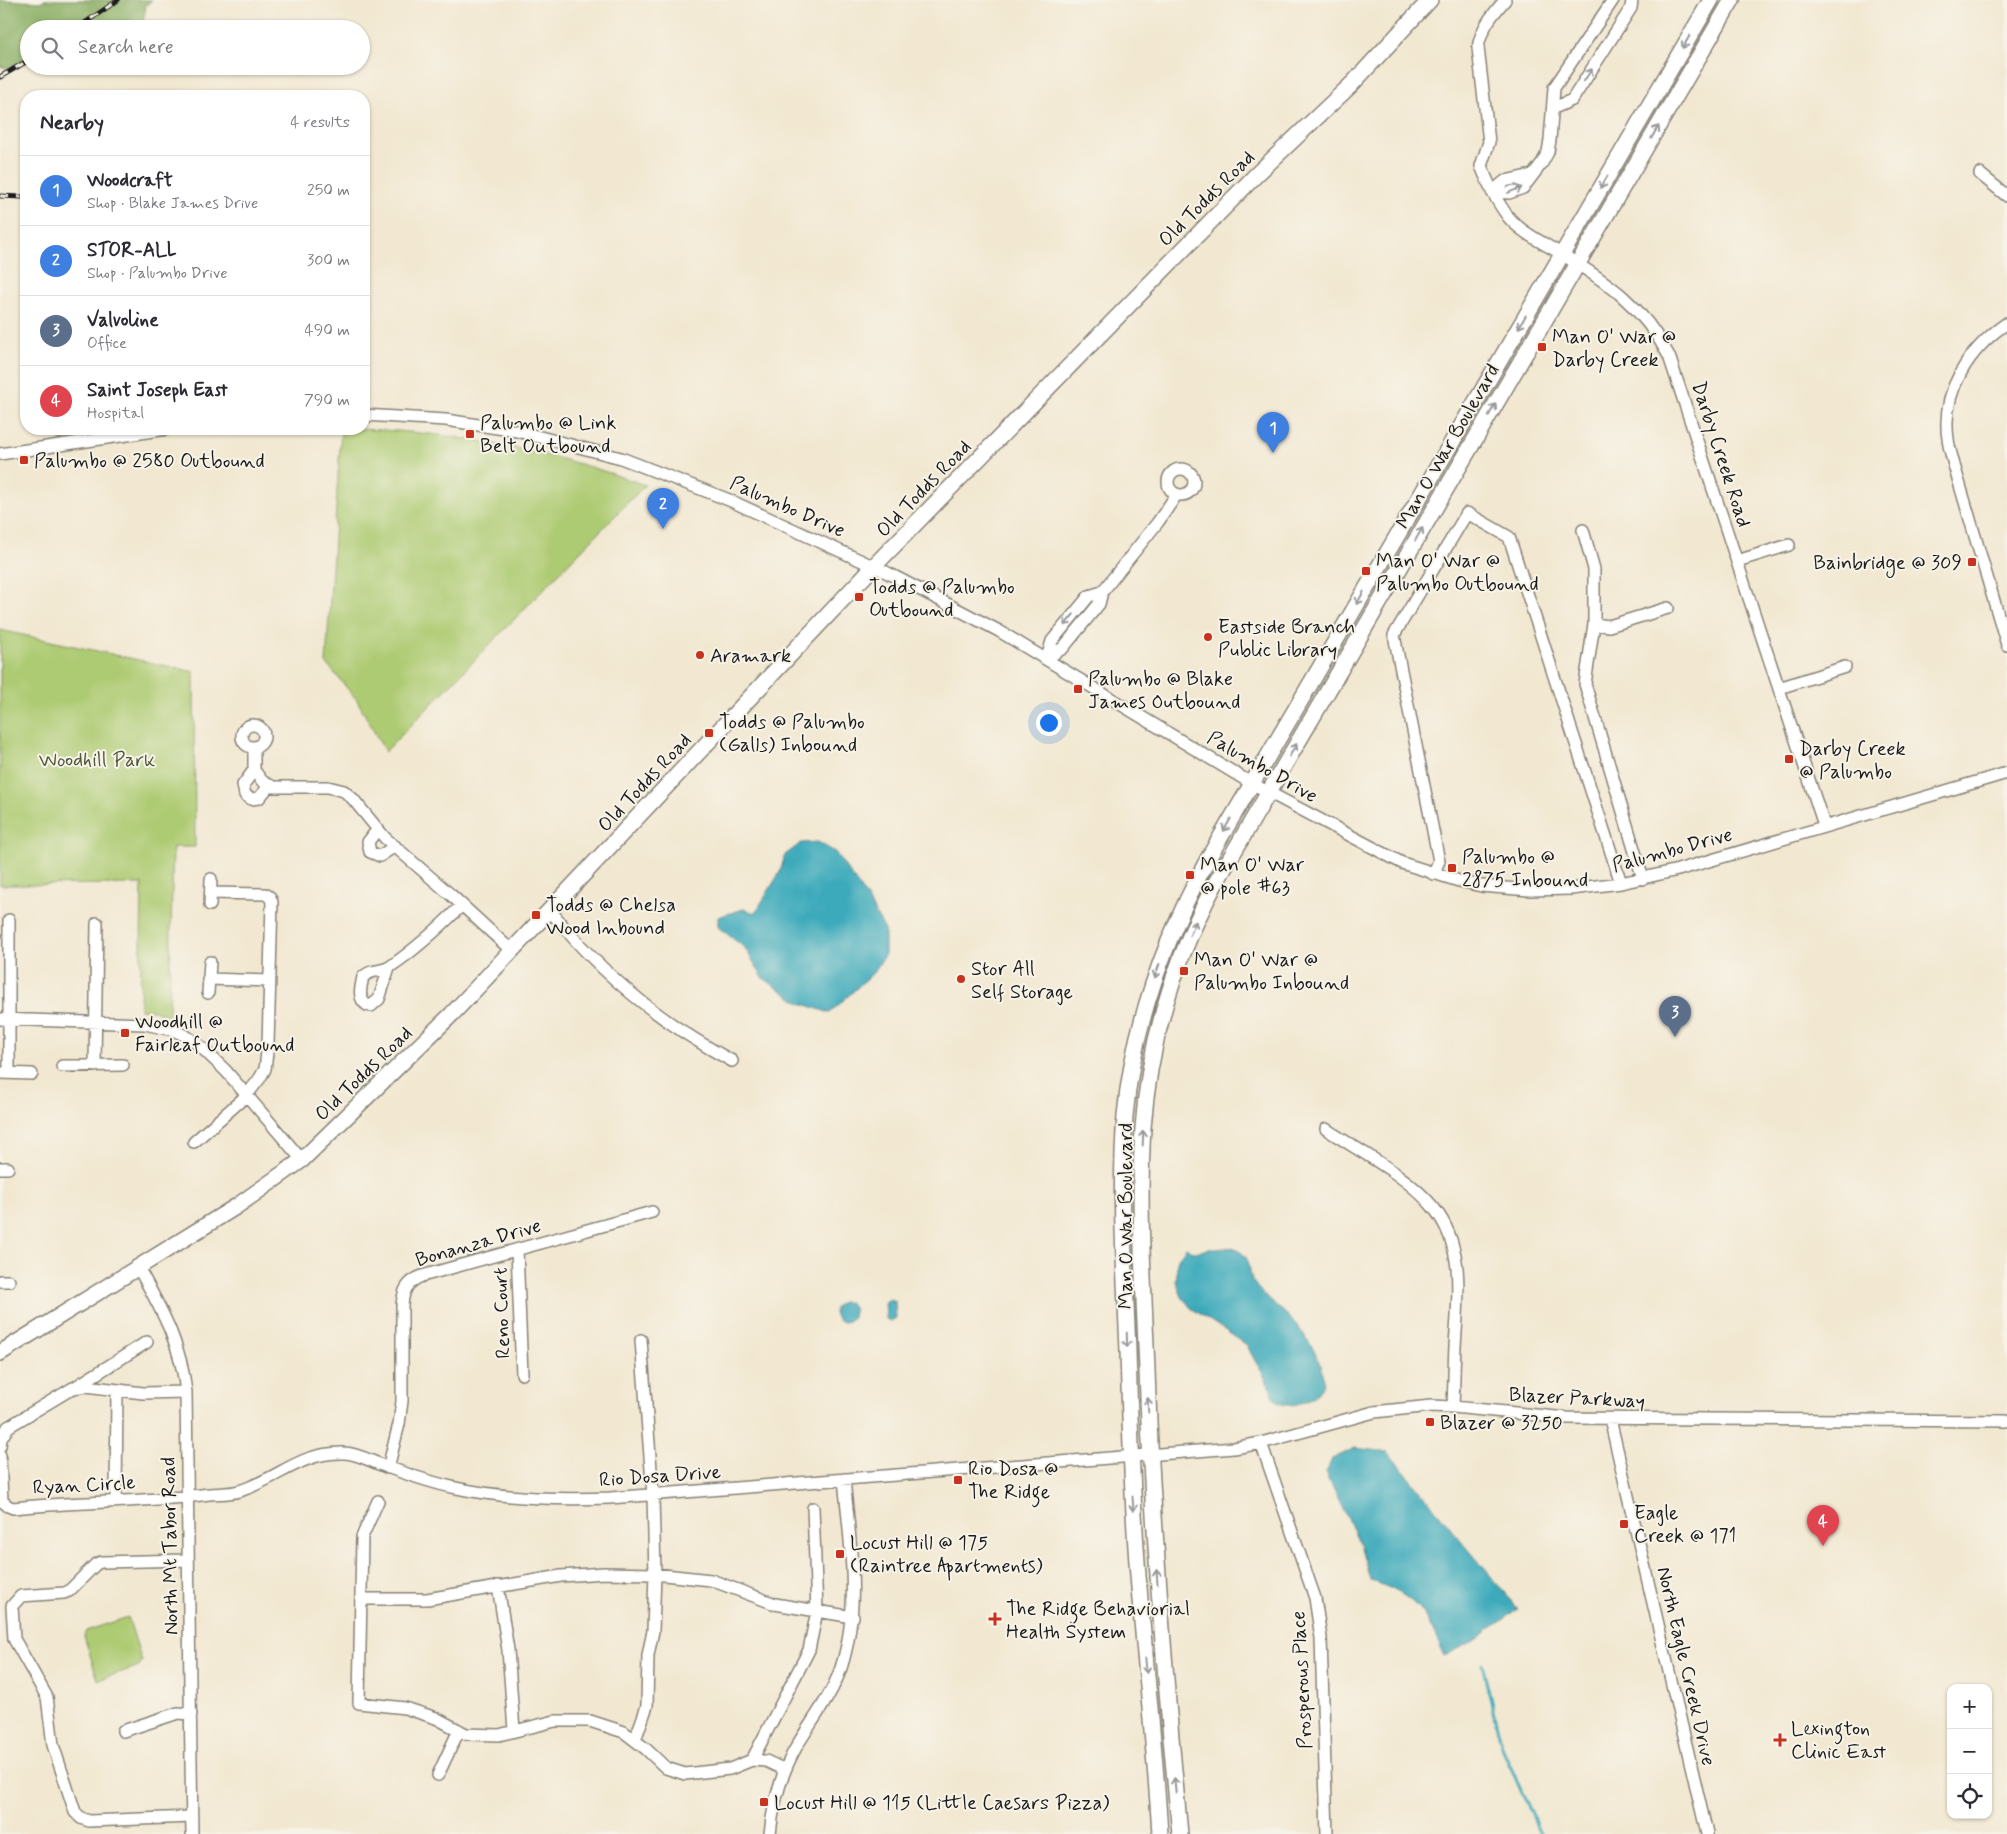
<!DOCTYPE html>
<meta charset="utf-8">
<style>
body{margin:0;font-family:Mynerve,sans-serif;background:#f7f7f7;color:#2b2b33}
.controls{position:absolute;right:15px;bottom:15px;display:grid;overflow:hidden;border-radius:10px;box-shadow:0 1px 4px #0004}
.controls button{width:45px;height:45px;display:grid;place-items:center;padding:0;border:0;border-bottom:1px solid #e1e1e2;background:#fff;color:#2b2b33;font:25px sans-serif}
.you{position:absolute;left:1048px;top:722px;width:18px;height:18px;margin:-12px;border:4px solid #fff;border-radius:50%;background:#1a73e8;box-shadow:0 0 0 8px #1a73e833}
.badge{display:grid;place-items:center;width:32px;height:32px;border-radius:50%;background:#7c3aed;color:#fff;font-size:16px;font-weight:700}
.pin{position:absolute;translate:-50% -41px;filter:drop-shadow(0 1px 2px #0008)}
.pin::after{content:'';position:absolute;top:26px;width:18px;height:15px;background:inherit;clip-path:polygon(0 0,100% 0,50% 100%)}
.list{margin:0;padding:0;list-style:none}
h2{display:flex;justify-content:space-between;align-items:center;height:65px;margin:0;padding:0 20px;font-size:21px}
h2 small{font-size:16px;font-weight:400;color:#7c7c81}
.list li{display:grid;grid-template-columns:32px 1fr auto;gap:15px;align-items:center;box-sizing:border-box;height:70px;padding:0 20px;border-top:1px solid #e1e1e2}
.list b{display:block;font-size:19px;white-space:nowrap}
.list p{margin:0;font-size:16px;white-space:nowrap;color:#7c7c81}
.list em{font-size:16px;font-style:normal;color:#7c7c81}
.icon{flex:none;width:28px;height:28px;fill:none;stroke:currentColor;stroke-width:2;stroke-linecap:round;stroke-linejoin:round}
.map{position:relative;flex:none;width:2007px;height:1834px;overflow:hidden}
.search{position:absolute;background:#fff;box-shadow:0 1px 4px #0004;left:20px;top:20px;width:350px;height:55px;display:flex;align-items:center;gap:12px;box-sizing:border-box;padding:0 18px;border-radius:28px;color:#7c7c81;font-size:19px}
.panel{position:absolute;background:#fff;box-shadow:0 1px 4px #0004;left:20px;top:90px;width:350px;height:345px;border-radius:20px}
.map>svg:first-child{display:block}
.green{fill:#adcb72;stroke:#647447}
.forest{fill:#8aaf64;stroke:#536640}
.water{fill:#3caabb;stroke:#2c636c}
.lines{fill:none;stroke-linecap:round;stroke-linejoin:round}
.stream{stroke:#3caabb;stroke-width:3}
.minor-casing{stroke:#878276;stroke-width:14}
.major-casing{stroke:#878276;stroke-width:18}
.minor{stroke:#fff;stroke-width:11}
.major{stroke:#fff;stroke-width:15}
.rail-casing{stroke:#1c1c1c;stroke-width:5}
.rail{stroke:#f7f3e8;stroke-width:3;stroke-dasharray:9;stroke-linecap:butt}
.oneway{stroke:#999}
.poi-dot{fill:#c8321e;stroke:#f7f3e8;stroke-width:2}
.labels{text-anchor:middle;stroke-width:4;stroke-linejoin:round;paint-order:stroke}
.street-label{font-size:20px;fill:#1c1c1c;stroke:#f7f3e8}
.poi-label{font-size:20px;fill:#1c1c1c;stroke:#f7f3e8;text-anchor:start}
.park-label{font-size:20px;fill:#4f593a;stroke:#f7f3e8}
</style>
<div class="map">
<svg width="2007" height="1834" viewBox="0 0 2007 1834">
<rect width="100%" height="100%" fill="#f7f3e8"/>
<filter id="ink" filterUnits="userSpaceOnUse"><feTurbulence type="fractalNoise" baseFrequency=".02" numOctaves="2"/><feDisplacementMap in="SourceGraphic" scale="10" xChannelSelector="R" yChannelSelector="G"/><feConvolveMatrix kernelMatrix="1 2 1 2 8 2 1 2 1" color-interpolation-filters="sRGB"/></filter>
<filter id="wash" filterUnits="userSpaceOnUse"><feTurbulence type="fractalNoise" baseFrequency=".0096" numOctaves="4" result="noise"/><feDisplacementMap in="SourceGraphic" scale="20" xChannelSelector="R" yChannelSelector="G"/><feGaussianBlur stdDeviation="1.12" result="paint"/><feColorMatrix in="noise" values="0 0 0 0 0 0 0 0 0 0 0 0 0 0 0 0 0 1.4 0 .05"/><feComposite in="paint" operator="in"/></filter>
<g filter="url(#wash)">
<rect width="100%" height="100%" fill="#f2e8d1"/>
<path class="green" d="M341,429C444,429 548,450 645,485L385,752L357,700L326,663Z
M0,630L194,672L195,847H173L169,1016L154,1010L140,1009L142,884L0,885Z
M128,1617L142,1661L139,1666L98,1680L84,1636L86,1631Z"/>
<path class="forest" d="M0,0L39,2L46,0H152L146,6L142,29H29V60L7,68L0,66Z"/>
<path class="water" d="M818,842L835,852L865,895L885,930V954L875,971L830,1013L800,1003L763,978L745,948L718,927V917L743,909L755,913L780,872L785,855L801,843Z
M1186,1247L1193,1252C1209,1250 1231,1241 1244,1255C1252,1263 1248,1275 1254,1283C1262,1295 1276,1305 1287,1315C1300,1327 1320,1355 1323,1373C1324,1378 1323,1387 1319,1391C1313,1401 1287,1410 1278,1402C1272,1396 1271,1389 1267,1382C1261,1369 1252,1358 1247,1345L1191,1308L1182,1297L1176,1281C1178,1273 1175,1265 1178,1259C1180,1255 1184,1251 1186,1247Z
M890,1299L895,1301L896,1318L891,1321L886,1319L885,1302Z
M834 1312a10 10 0 1 1 20 0a10 10 0 1 1-20 0Z
M1355,1448L1388,1452L1518,1609L1474,1641L1444,1656C1424,1609 1418,1598 1370,1580L1360,1544L1326,1473L1332,1459Z"/>
<g class="lines">
<path class="stream" d="M1482,1664L1502,1747L1540,1834"/>
</g>
</g>
<g filter="url(#ink)">
<g class="lines">
<g class="minor-casing">
<path id="minor" d="M1505,0C1492,15 1481,28 1478,48L1489,142L1481,166C1489,185 1497,203 1510,219C1524,234 1543,243 1560,253C1609,283 1642,305 1669,356L1824,825
M1554,108L1572,100L1631,8L1632,0
M1980,174L2007,196
M1492,192L1509,193L1523,188L1542,163L1548,152L1550,140L1554,88L1613,0
M1492,192L1505,181L1532,175
M2007,323C1969,349 1941,391 1948,439C1949,448 1952,457 1954,465L2007,645
M364,415L446,420L517,431L621,458L729,500L888,573L999,631L1251,783L1402,863L1459,881L1481,886L1529,890L1571,889L1621,883L1678,870L2007,773
M0,454L167,429
M1168 482a13 13 0 1 1 26 0a13 13 0 1 1-26 0Z
M1583,530L1594,569V624L1585,684L1643,879
M1737,561L1789,545
M1594,624L1609,626L1668,608
M1047,658L1063,648L1099,604L1102,592L1158,522L1177,494
M1047,658L1052,641L1089,596L1102,592
M1779,688L1845,667
M242 736a11 11 0 1 1 22 0a11 11 0 1 1-22 0Z
M254,747V770L262,781L272,787H328L344,791L353,799L385,838L451,895L512,951
M254,770L243,785L245,795L251,799L259,798L270,785
M377,830L368,842L370,852L380,856L395,846
M1433,874L1439,861L1394,635L1467,513L1509,537L1621,883
M210,905L211,879
M550,910C599,973 662,1023 732,1061
M9,920V1073
M389,968L379,999L371,1006L367,1005C357,998 361,987 363,977C372,968 382,973 391,966C416,949 440,927 462,905
M208,979L269,981
M208,993L210,962
M0,1019L145,1024L173,1030L186,1036L199,1045L226,1071L302,1160
M62,1066L123,1065
M95,1066L97,923
M0,1073L32,1074
M1326,1129C1359,1151 1408,1176 1433,1207C1466,1247 1458,1299 1455,1346C1454,1366 1454,1386 1453,1407
M194,1142L246,1096L260,1078L265,1069L268,1044L272,902L270,897L265,894L211,893
M0,1168H8
M517,1250L522,1374
M138,1267C161,1309 181,1343 186,1392L192,1834
M0,1281H9
M77,1386L147,1342
M1610,1419L1707,1834
M1261,1443L1315,1598L1321,1638L1327,1834
M0,1446L1,1439L8,1427L73,1388L86,1386L143,1393L186,1392
M0,1455L2,1501L8,1506L13,1508C78,1501 144,1503 209,1494C219,1493 230,1494 239,1491C279,1479 299,1452 344,1453C358,1453 374,1463 387,1467C409,1475 433,1483 456,1488C507,1499 558,1500 610,1498L1234,1448L1261,1443L1374,1412L1431,1406L1453,1407L1567,1418L2007,1421
M388,1468L399,1424L402,1401V1306C403,1290 407,1282 422,1276L652,1212
M116,1500L117,1391
M378,1501L362,1537L359,1703L405,1708L436,1718L466,1734L499,1735L555,1721H590L624,1732L646,1749L666,1768L685,1774L730,1769L752,1760L766,1761L785,1770
M188,1560L101,1562L96,1564L69,1591L64,1593L21,1596L12,1606L14,1639L47,1697L53,1745L75,1812L81,1818L89,1821L192,1817
M498,1586L508,1650L514,1730
M361,1599H427L561,1576L604,1573L655,1574L653,1495L641,1340
M123,1731L178,1713L191,1714
M635,1740L647,1706L648,1655L653,1631L655,1574L711,1580L775,1604L853,1617
M752,1760L809,1650L817,1611L813,1508
M438,1775L459,1730
M770,1834C773,1803 782,1771 798,1744C813,1719 832,1695 841,1668C861,1606 850,1543 844,1479"/>
</g>
<g class="major-casing">
<path id="major" d="M0,1353L237,1206L302,1160L452,1014L874,566L1256,175L1352,84L1430,0
M1160,1834C1155,1748 1145,1662 1138,1575C1132,1501 1130,1426 1128,1351C1125,1273 1119,1194 1125,1116C1133,1024 1165,938 1209,857L1711,0
M1180,1834C1165,1679 1152,1525 1147,1370C1144,1290 1138,1208 1143,1128C1149,1042 1175,959 1215,884L1732,0"/>
</g>
<use href="#minor" class="minor"/>
<use href="#major" class="major"/>
<g class="rail-casing">
<path id="rail" d="M76,29L118,0
M0,77L29,60
M0,196L22,197"/>
</g>
<use href="#rail" class="rail"/>
</g>
<defs><path id="oneway-shaft" d="M-6 0H5M1.5-3L5.5 0L1.5 3" fill="none" stroke-width="1.6" stroke-linecap="round" stroke-linejoin="round" transform="scale(1.25)"/></defs>
<g class="oneway">
<use href="#oneway-shaft" transform="translate(1686 42) rotate(120)"/>
<use href="#oneway-shaft" transform="translate(1588 75) rotate(-57)"/>
<use href="#oneway-shaft" transform="translate(1655 132) rotate(-60)"/>
<use href="#oneway-shaft" transform="translate(1604 182) rotate(120)"/>
<use href="#oneway-shaft" transform="translate(1515 190) rotate(-22)"/>
<use href="#oneway-shaft" transform="translate(1522 322) rotate(120)"/>
<use href="#oneway-shaft" transform="translate(1492 410) rotate(-60)"/>
<use href="#oneway-shaft" transform="translate(1419 534) rotate(-60)"/>
<use href="#oneway-shaft" transform="translate(1360 598) rotate(120)"/>
<use href="#oneway-shaft" transform="translate(1069 620) rotate(130)"/>
<use href="#oneway-shaft" transform="translate(1293 750) rotate(-60)"/>
<use href="#oneway-shaft" transform="translate(1227 825) rotate(120)"/>
<use href="#oneway-shaft" transform="translate(1193 928) rotate(-66)"/>
<use href="#oneway-shaft" transform="translate(1157 971) rotate(109)"/>
<use href="#oneway-shaft" transform="translate(1143 1138) rotate(-88)"/>
<use href="#oneway-shaft" transform="translate(1127 1340) rotate(88)"/>
<use href="#oneway-shaft" transform="translate(1148 1405) rotate(-92)"/>
<use href="#oneway-shaft" transform="translate(1133 1504) rotate(86)"/>
<use href="#oneway-shaft" transform="translate(1157 1577) rotate(-94)"/>
<use href="#oneway-shaft" transform="translate(1146 1666) rotate(85)"/>
<use href="#oneway-shaft" transform="translate(1175 1785) rotate(-95)"/>
</g>
</g>
<g class="poi-dot">
<rect x="1537" y="342" width="10" height="10" rx="2.5"/>
<rect x="465" y="429" width="10" height="10" rx="2.5"/>
<rect x="19" y="455" width="10" height="10" rx="2.5"/>
<rect x="1967" y="557" width="10" height="10" rx="2.5"/>
<rect x="1361" y="566" width="10" height="10" rx="2.5"/>
<rect x="854" y="592" width="10" height="10" rx="2.5"/>
<circle cx="1208" cy="637" r="5"/>
<circle cx="700" cy="655" r="5"/>
<rect x="1073" y="684" width="10" height="10" rx="2.5"/>
<rect x="704" y="728" width="10" height="10" rx="2.5"/>
<rect x="1784" y="754" width="10" height="10" rx="2.5"/>
<rect x="1447" y="863" width="10" height="10" rx="2.5"/>
<rect x="1185" y="870" width="10" height="10" rx="2.5"/>
<rect x="531" y="910" width="10" height="10" rx="2.5"/>
<rect x="1179" y="966" width="10" height="10" rx="2.5"/>
<circle cx="961" cy="979" r="5"/>
<rect x="120" y="1028" width="10" height="10" rx="2.5"/>
<rect x="1425" y="1417" width="10" height="10" rx="2.5"/>
<rect x="953" y="1475" width="10" height="10" rx="2.5"/>
<rect x="1619" y="1519" width="10" height="10" rx="2.5"/>
<rect x="835" y="1549" width="10" height="10" rx="2.5"/>
<path d="M992.5 1611.5h5v5h5v5h-5v5h-5v-5h-5v-5h5z"/>
<path d="M1777.5 1732.5h5v5h5v5h-5v5h-5v-5h-5v-5h5z"/>
<rect x="759" y="1797" width="10" height="10" rx="2.5"/>
</g>
<g class="labels">
<g class="street-label">
<text transform="translate(1206 198) rotate(-45)" y="7">Old Todds Road</text>
<text transform="translate(1447 446) rotate(-60)" y="7">Man O War Boulevard</text>
<text transform="translate(1722 454) rotate(72)" y="7">Darby Creek Road</text>
<text transform="translate(923 488) rotate(-46)" y="7">Old Todds Road</text>
<text transform="translate(788 506) rotate(24)" y="7">Palumbo Drive</text>
<text transform="translate(1263 766) rotate(30)" y="7">Palumbo Drive</text>
<text transform="translate(644 782) rotate(-47)" y="7">Old Todds Road</text>
<text transform="translate(1672 849) rotate(-15)" y="7">Palumbo Drive</text>
<text transform="translate(363 1073) rotate(-44)" y="7">Old Todds Road</text>
<text transform="translate(1125 1216) rotate(-90)" y="7">Man O War Boulevard</text>
<text transform="translate(478 1242) rotate(-16)" y="7">Bonanza Drive</text>
<text transform="translate(501 1313) rotate(-92)" y="7">Reno Court</text>
<text transform="translate(1577 1397) rotate(3)" y="7">Blazer Parkway</text>
<text transform="translate(660 1475) rotate(-4)" y="7">Rio Dosa Drive</text>
<text transform="translate(84 1484) rotate(-3)" y="7">Ryan Circle</text>
<text transform="translate(169 1546) rotate(-91)" y="7">North Mt Tabor Road</text>
<text transform="translate(1687 1666) rotate(77)" y="7">North Eagle Creek Drive</text>
<text transform="translate(1301 1680) rotate(-93)" y="7">Prosperous Place</text>
</g>
<g class="poi-label">
<text x="1552" y="343">Man O' War @<tspan x="1552" dy="23">Darby Creek</tspan></text>
<text x="480" y="429">Palumbo @ Link<tspan x="480" dy="23">Belt Outbound</tspan></text>
<text x="34" y="467">Palumbo @ 2580 Outbound</text>
<text x="1376" y="567">Man O' War @<tspan x="1376" dy="23">Palumbo Outbound</tspan></text>
<text x="1962" y="569" text-anchor="end">Bainbridge @ 309</text>
<text x="869" y="593">Todds @ Palumbo<tspan x="869" dy="23">Outbound</tspan></text>
<text x="1218" y="633">Eastside Branch<tspan x="1218" dy="23">Public Library</tspan></text>
<text x="710" y="662">Aramark</text>
<text x="1088" y="685">Palumbo @ Blake<tspan x="1088" dy="23">James Outbound</tspan></text>
<text x="719" y="728">Todds @ Palumbo<tspan x="719" dy="23">(Galls) Inbound</tspan></text>
<text x="1799" y="755">Darby Creek<tspan x="1799" dy="23">@ Palumbo</tspan></text>
<text x="1462" y="863">Palumbo @<tspan x="1462" dy="23">2875 Inbound</tspan></text>
<text x="1200" y="871">Man O' War<tspan x="1200" dy="23">@ pole #63</tspan></text>
<text x="546" y="911">Todds @ Chelsa<tspan x="546" dy="23">Wood Inbound</tspan></text>
<text x="1194" y="966">Man O' War @<tspan x="1194" dy="23">Palumbo Inbound</tspan></text>
<text x="971" y="975">Stor All<tspan x="971" dy="23">Self Storage</tspan></text>
<text x="135" y="1028">Woodhill @<tspan x="135" dy="23">Fairleaf Outbound</tspan></text>
<text x="1440" y="1429">Blazer @ 3250</text>
<text x="968" y="1475">Rio Dosa @<tspan x="968" dy="23">The Ridge</tspan></text>
<text x="1634" y="1519">Eagle<tspan x="1634" dy="23">Creek @ 171</tspan></text>
<text x="850" y="1549">Locust Hill @ 175<tspan x="850" dy="23">(Raintree Apartments)</tspan></text>
<text x="1006" y="1615">The Ridge Behaviorial<tspan x="1006" dy="23">Health System</tspan></text>
<text x="1791" y="1735">Lexington<tspan x="1791" dy="23">Clinic East</tspan></text>
<text x="774" y="1809">Locust Hill @ 115 (Little Caesars Pizza)</text>
</g>
<g class="park-label">
<text x="97" y="766">Woodhill Park</text>
</g>
</g>
</svg>
<div class="controls">
<button>+</button>
<button>−</button>
<button><svg class="icon" aria-label="locate" viewBox="0 0 24 24"><circle cx="12" cy="12" r="6"/><path d="M12 2v4M12 18v4M2 12h4M18 12h4"/></svg></button>
</div>
<div class="you"></div>
<div class="pin badge" style="left:1273px;top:453px;background:#3f7fe0">1</div>
<div class="pin badge" style="left:663px;top:529px;background:#3f7fe0">2</div>
<div class="pin badge" style="left:1675px;top:1037px;background:#5c6f8a">3</div>
<div class="pin badge" style="left:1823px;top:1546px;background:#e0444e">4</div>
<div class="search"><svg class="icon" aria-label="search" viewBox="0 0 24 24"><circle cx="10" cy="10" r="6"/><path d="M15 15l6 6"/></svg>Search here</div>
<section class="panel">
<h2>Nearby<small>4 results</small></h2>
<ul class="list">
<li><span class="badge" style="background:#3f7fe0">1</span><div><b>Woodcraft</b><p>Shop · Blake James Drive</p></div><em>250 m</em></li>
<li><span class="badge" style="background:#3f7fe0">2</span><div><b>STOR-ALL</b><p>Shop · Palumbo Drive</p></div><em>300 m</em></li>
<li><span class="badge" style="background:#5c6f8a">3</span><div><b>Valvoline</b><p>Office</p></div><em>490 m</em></li>
<li><span class="badge" style="background:#e0444e">4</span><div><b>Saint Joseph East</b><p>Hospital</p></div><em>790 m</em></li>
</ul>
</section>
</div>
